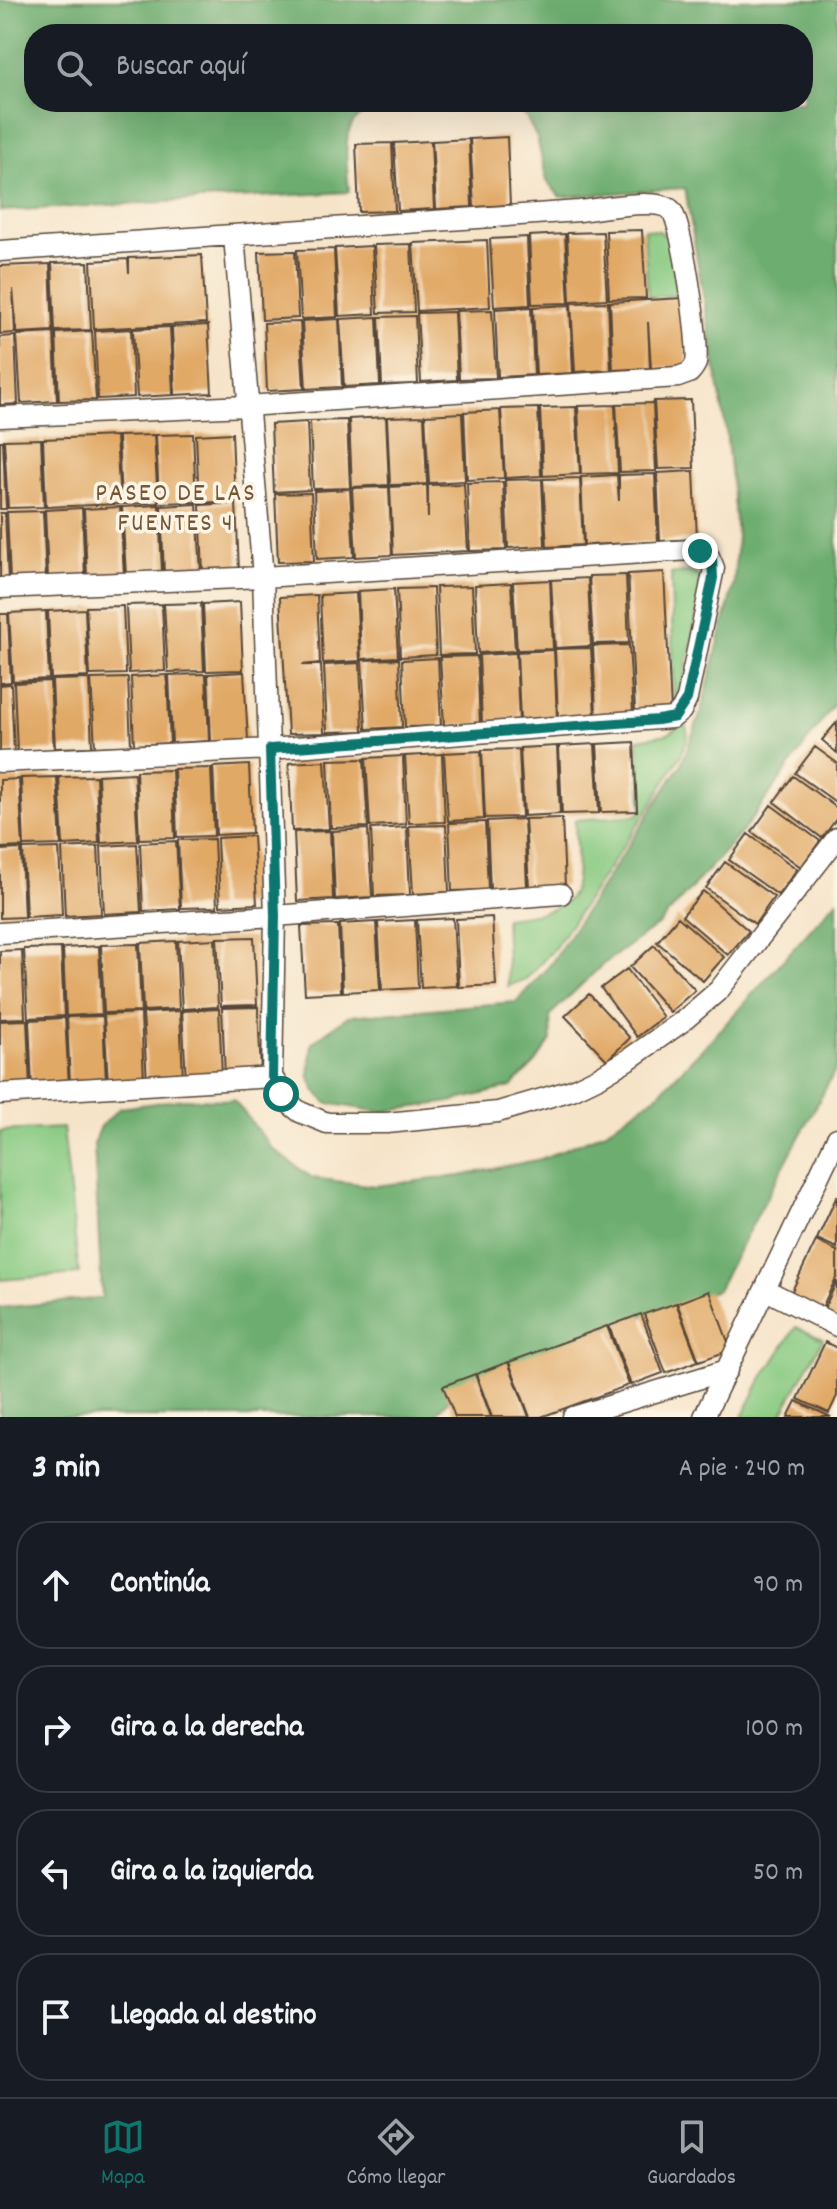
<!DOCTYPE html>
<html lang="es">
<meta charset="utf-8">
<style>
body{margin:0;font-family:Dekko,sans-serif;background:#242831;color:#f1f3f6}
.stop{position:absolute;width:24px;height:24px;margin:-18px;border:6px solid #0f766e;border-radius:50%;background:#fff}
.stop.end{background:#0f766e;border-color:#fff;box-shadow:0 2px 8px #0008}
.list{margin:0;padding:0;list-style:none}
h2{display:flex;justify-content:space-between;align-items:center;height:104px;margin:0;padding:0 32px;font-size:34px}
h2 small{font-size:26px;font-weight:400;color:#9ea1a6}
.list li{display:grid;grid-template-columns:52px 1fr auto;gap:24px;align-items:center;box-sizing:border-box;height:128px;margin:0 16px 16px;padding:0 16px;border:2px solid #363941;border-radius:32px}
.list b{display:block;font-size:30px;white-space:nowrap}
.list em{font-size:26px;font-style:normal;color:#9ea1a6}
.icon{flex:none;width:44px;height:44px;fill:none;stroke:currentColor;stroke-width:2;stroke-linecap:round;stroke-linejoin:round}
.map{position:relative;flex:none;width:837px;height:1417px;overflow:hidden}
.search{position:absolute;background:#171b24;box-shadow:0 8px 32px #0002;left:24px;right:24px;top:24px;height:88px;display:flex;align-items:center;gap:20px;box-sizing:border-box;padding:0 28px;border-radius:32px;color:#9ea1a6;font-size:30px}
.sheet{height:680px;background:#171b24}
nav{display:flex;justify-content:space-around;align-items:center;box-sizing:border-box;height:112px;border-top:2px solid #363941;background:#171b24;font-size:22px;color:#9ea1a6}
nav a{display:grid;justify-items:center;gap:4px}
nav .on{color:#0f766e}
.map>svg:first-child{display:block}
.green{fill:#87c981;stroke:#617a50;stroke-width:2}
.forest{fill:#6dad6f;stroke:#546c46;stroke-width:2}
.building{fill:#e1a966}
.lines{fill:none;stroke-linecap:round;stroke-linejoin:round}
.street-casing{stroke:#574638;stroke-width:23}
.street{stroke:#fff;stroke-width:20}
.route{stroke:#0f766e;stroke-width:10}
.labels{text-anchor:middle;stroke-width:7;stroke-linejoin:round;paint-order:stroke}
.neighbourhood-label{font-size:26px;letter-spacing:2px;fill:#755637;stroke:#fcf5e5}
</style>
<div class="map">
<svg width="837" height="1417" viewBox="0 0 837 1417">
<rect width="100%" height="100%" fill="#fcf5e5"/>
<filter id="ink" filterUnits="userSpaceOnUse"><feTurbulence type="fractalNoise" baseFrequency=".0125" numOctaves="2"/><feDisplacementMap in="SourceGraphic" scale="16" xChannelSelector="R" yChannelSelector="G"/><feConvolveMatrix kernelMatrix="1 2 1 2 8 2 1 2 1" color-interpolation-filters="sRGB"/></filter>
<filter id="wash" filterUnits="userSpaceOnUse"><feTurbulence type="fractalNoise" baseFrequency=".006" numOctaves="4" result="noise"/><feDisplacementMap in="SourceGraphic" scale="32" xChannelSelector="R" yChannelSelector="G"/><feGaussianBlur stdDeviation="1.8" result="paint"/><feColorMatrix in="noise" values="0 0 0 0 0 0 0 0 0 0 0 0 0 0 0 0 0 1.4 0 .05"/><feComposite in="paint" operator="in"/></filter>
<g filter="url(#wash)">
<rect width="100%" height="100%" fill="#f6e4c9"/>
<path class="green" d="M644,229L659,231L671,240L683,295L648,297Z
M689,572L702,577L703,584L682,690L674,705L671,574Z
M685,722L688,736L681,755L649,808L554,949L526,979L508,986L505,918C589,909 577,894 575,820L637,815L642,810L638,739L668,734Z
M63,1128L79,1274L0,1280V1131Z
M796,1327L823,1339L780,1417H742L760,1382Z"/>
<path class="forest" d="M0,0H837V700L743,831L660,923L602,965L550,1015L551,1040L536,1062L511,1087L450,1102L381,1112L327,1103L315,1090L309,1075L312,1043L348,1016L516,1002L550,965L681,765L700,715L734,583L737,536L726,430L685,188L560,197L547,181L537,138L526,117L506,102H803V34H34V102H413C341,108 343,127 349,192L0,211Z
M837,900V1067L717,1290L465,1380L434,1417H0V1308L102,1298L94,1144L101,1126L120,1108L184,1099L234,1100L272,1148L312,1178L375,1186L460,1176L541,1159L603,1133L655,1097L713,1038Z"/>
<g id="blocks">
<path class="building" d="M507,137L510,205L474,207L470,139Z
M469,139L472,207L436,209L432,141Z
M431,141L434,209L398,211L394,143Z
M392,143L395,211L359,212L356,144Z
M642,230L646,298L609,299L606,231Z
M603,232L607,299L570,301L567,233Z
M565,234L569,303L532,304L529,236Z
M527,237L530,305L494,307L490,239Z
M487,240L490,307L417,311L413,243Z
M411,244L414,312L378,313L374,245Z
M372,246L375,314L339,316L335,248Z
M334,249L337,317L301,319L297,250Z
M295,251L298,318L262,320L259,252Z
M202,255L206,323L94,329L91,261L128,259L129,273V258Z
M88,262L91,330L55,331L52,263Z
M50,264L53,331L17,333L13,289L15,333L0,334V266Z
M684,298L687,366L651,368L648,322L650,368L613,370L610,302Z
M608,302L611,370L575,372L571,303Z
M570,305L573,373L536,375L533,307Z
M531,307L534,375L498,377L495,309Z
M492,310L496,378L459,379L456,311Z
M454,312L457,380L421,382L417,313Z
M415,316L418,384L382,385L379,317Z
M377,317L380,385L344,387L340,319Z
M339,319L342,387L306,389L302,321Z
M300,322L304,389L267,391L264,323Z
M208,325L212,393L175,395L172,327Z
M170,327L173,395L137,397L133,329Z
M131,329L134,397L98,399L95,331Z
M92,331L96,400L59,401L56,333Z
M54,333L57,401L21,403L17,335Z
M15,336L18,404L0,405V337Z
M691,400L694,468L658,469L654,401Z
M653,403L656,471L620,472L616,404Z
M615,405L618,473L581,474L578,406Z
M576,407L580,474L543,476L540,408Z
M538,408L541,476L505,478L501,409Z
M500,410L504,478L467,480L464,412Z
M462,413L465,481L429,483L425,415Z
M424,416L427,484L390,485L387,417Z
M386,417L389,485L352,487L349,419Z
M347,420L350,488L313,489L310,421Z
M307,422L310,490L274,492L271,424Z
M232,433L235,501L199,503L196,435Z
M193,434L196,502L159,503L156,435Z
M154,435L158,503L121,504L118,436Z
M116,436L120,504L46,507L43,439Z
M41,439L44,507L8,508L4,440Z
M0,441H3L6,509H0Z
M694,471L697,539L660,541L657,473Z
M655,474L658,542L584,545L581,477L617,475L619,501V475Z
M580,478L583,545L547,547L543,479Z
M542,479L545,546L508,548L505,480Z
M503,482L506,550L470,551L467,483Z
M464,484L468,551L393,555L390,487L427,485L428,518V485Z
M389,487L392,555L356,557L352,488Z
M350,489L354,557L317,559L314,491Z
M311,493L314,561L278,562L275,494Z
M236,503L239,571L203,573L200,505Z
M197,504L201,573L164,574L161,506Z
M159,505L162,573L126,575L122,507Z
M120,507L124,575L87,576L84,509Z
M82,508L85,576L48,578L45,510Z
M43,511L46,579L10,580L7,512Z
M0,513H5L8,581H0Z
M664,572L671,710L635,711L628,574Z
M626,575L629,643L593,644L589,576Z
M588,578L591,646L555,648L551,580Z
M550,580L553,649L517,650L513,582Z
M511,583L515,651L478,653L475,585Z
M472,586L475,654L439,655L436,587Z
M433,588L436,655L400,657L397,589Z
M394,589L398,657L361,659L358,591Z
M356,593L360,661L323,663L320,595Z
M317,595L320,663L302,665H321L324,733L288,734L280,597Z
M240,602L243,670L206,671L203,604Z
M201,603L204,671L168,672L164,604Z
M162,604L165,671L129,673L126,605Z
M123,606L126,674L90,675L86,607Z
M85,609L88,677L51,679L48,611Z
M46,611L49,679L13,681L9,613Z
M0,614H8L11,682L0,683Z
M629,645L633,713L596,714L593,646Z
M591,648L595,716L558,717L555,649Z
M554,650L557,718L520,720L517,652Z
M516,653L519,721L482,723L479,655Z
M477,656L480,724L444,725L440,657Z
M438,658L441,726L405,727L402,660Z
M399,659L402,727L366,729L362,660Z
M360,663L363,731L327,732L324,665Z
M244,672L248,740L211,742L208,674Z
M206,674L209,741L172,743L169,675Z
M167,675L170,743L134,745L131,677Z
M128,678L131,746L95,747L91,679Z
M89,679L92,747L55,748L52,680Z
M50,681L54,750L17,751L14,683Z
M11,684L14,752L0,753V685Z
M837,722V753L822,740Z
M634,742L637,811L601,812L597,744Z
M595,744L599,813L562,814L559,746Z
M557,746L560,814L524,816L520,748Z
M815,747L837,763V803L795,773Z
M519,749L522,817L485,818L482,750Z
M481,751L484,819L448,821L444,753Z
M442,754L445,822L409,823L405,756Z
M403,756L406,824L370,826L366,758Z
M364,759L368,827L331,828L328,760Z
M325,761L329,829L292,831L289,763Z
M249,765L252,833L216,835L213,767Z
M211,768L214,836L177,837L174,769Z
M172,770L175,838L139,839L136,771Z
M134,773L138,841L101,843L98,775Z
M96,776L99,843L63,845L59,777Z
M793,776L837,808V818L822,838L774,802Z
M57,777L61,845L24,846L21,778Z
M19,779L23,847L0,848V780Z
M771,805L820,841L801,867L752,832Z
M562,818L565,886L529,887L525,819Z
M524,819L527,887L490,889L487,821Z
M485,822L488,890L452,891L449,823Z
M446,825L449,892L413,894L409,826Z
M407,827L410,895L374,896L371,829Z
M368,829L372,897L335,899L332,831Z
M330,831L333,899L297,901L294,832Z
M748,834L797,869L778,895L729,860Z
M253,836L257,904L220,906L217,838Z
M214,839L217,907L181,908L178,840Z
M176,841L180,909L143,911L140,843Z
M137,844L141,912L104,914L101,846Z
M98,846L101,914L65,916L62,848Z
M59,848L62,915L26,917L23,849Z
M21,849L24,917L0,918V850Z
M725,862L774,897L755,924L706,888Z
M703,891L749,931L728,955L682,916Z
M492,917L496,985L459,987L456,919Z
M678,917L724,957L703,981L657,942Z
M453,918L457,986L421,988L417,920Z
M415,920L418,988L382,990L378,922Z
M376,922L380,990L343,992L340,924Z
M338,925L341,992L305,994L301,926Z
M254,937L257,1005L221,1006L217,938Z
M215,939L218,1007L182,1009L178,941Z
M176,941L179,1009L143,1011L140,943Z
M138,944L141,1012L104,1013L101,945Z
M654,945L695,990L670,1012L630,967Z
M99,946L102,1014L66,1016L63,948Z
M61,948L64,1016L28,1018L24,949Z
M22,950L25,1018L0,1019V951Z
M627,969L663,1017L637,1037L601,988Z
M589,994L630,1038L607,1060L565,1016Z
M258,1007L261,1075L225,1076L222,1008Z
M219,1009L222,1077L186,1079L182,1011Z
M180,1011L183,1079L147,1081L143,1013Z
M141,1013L144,1081L108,1083L104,1015Z
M103,1016L106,1084L70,1085L67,1017Z
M65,1018L69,1086L32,1088L29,1020Z
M27,1020L30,1088L0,1089V1021Z
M837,1196V1248L817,1239Z
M816,1241L837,1251V1276L820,1312L789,1297Z
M837,1281V1320L822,1313Z
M709,1291L731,1350L699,1361L677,1303Z
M676,1303L698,1361L666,1373L644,1314Z
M641,1314L663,1373L631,1385L609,1326Z
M607,1326L629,1385L541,1417H530L509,1362Z
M825,1342L837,1348V1396L829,1413L798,1399Z
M508,1362L529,1417H492L476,1374Z
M475,1374L491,1417H455L443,1386Z
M796,1401L831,1417H788Z"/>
</g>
</g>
<g filter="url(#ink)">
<use href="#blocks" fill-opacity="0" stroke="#574638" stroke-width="2"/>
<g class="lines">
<g class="street-casing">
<path id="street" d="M234,236L263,577L275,916L272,1077L290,1104L300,1112L327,1123H387L498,1112L572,1090L599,1077L629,1059L683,1021L719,990L837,838
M0,251L579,211C598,209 657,197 671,210C682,220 700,346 696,363C694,368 692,370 689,373L678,377L246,406L0,417
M0,588L263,577L691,550L708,554L714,568L687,699L681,711L672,718L270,749L0,762
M0,933L275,916L561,894
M0,1094L272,1077
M766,1290L837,1326
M573,1417L727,1370
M704,1417L837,1138"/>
</g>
<use href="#street" class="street"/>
</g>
</g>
<g class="lines" filter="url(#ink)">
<path class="route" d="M281,1094L272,1077L275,916L270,749L658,720L675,717L687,699L713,578L712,559L700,551"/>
</g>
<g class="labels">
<g class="neighbourhood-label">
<text x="176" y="500">PASEO DE LAS<tspan x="176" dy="30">FUENTES 4</tspan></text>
</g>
</g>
</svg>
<div class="stop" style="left:281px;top:1094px"></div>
<div class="stop end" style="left:700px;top:551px"></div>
<div class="search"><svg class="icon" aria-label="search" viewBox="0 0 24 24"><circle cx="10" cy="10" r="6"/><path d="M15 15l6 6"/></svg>Buscar aquí</div>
</div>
<section class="sheet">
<h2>3 min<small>A pie · 240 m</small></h2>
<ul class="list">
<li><svg class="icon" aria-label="ahead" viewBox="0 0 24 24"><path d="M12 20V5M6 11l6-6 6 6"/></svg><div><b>Continúa</b></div><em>90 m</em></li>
<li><svg class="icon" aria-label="right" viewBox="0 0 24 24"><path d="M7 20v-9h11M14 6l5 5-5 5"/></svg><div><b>Gira a la derecha</b></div><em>100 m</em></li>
<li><svg class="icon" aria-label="left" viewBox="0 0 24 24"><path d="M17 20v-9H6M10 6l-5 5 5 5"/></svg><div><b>Gira a la izquierda</b></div><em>50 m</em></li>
<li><svg class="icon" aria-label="arrive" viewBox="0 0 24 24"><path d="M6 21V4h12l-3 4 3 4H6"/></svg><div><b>Llegada al destino</b></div></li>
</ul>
</section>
<nav>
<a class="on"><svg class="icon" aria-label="map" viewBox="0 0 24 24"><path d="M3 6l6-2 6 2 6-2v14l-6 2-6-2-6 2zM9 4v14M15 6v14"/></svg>Mapa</a>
<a><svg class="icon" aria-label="directions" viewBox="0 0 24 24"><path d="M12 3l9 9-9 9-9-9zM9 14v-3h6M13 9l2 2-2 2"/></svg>Cómo llegar</a>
<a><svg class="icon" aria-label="saved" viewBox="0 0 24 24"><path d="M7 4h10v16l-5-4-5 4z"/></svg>Guardados</a>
</nav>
